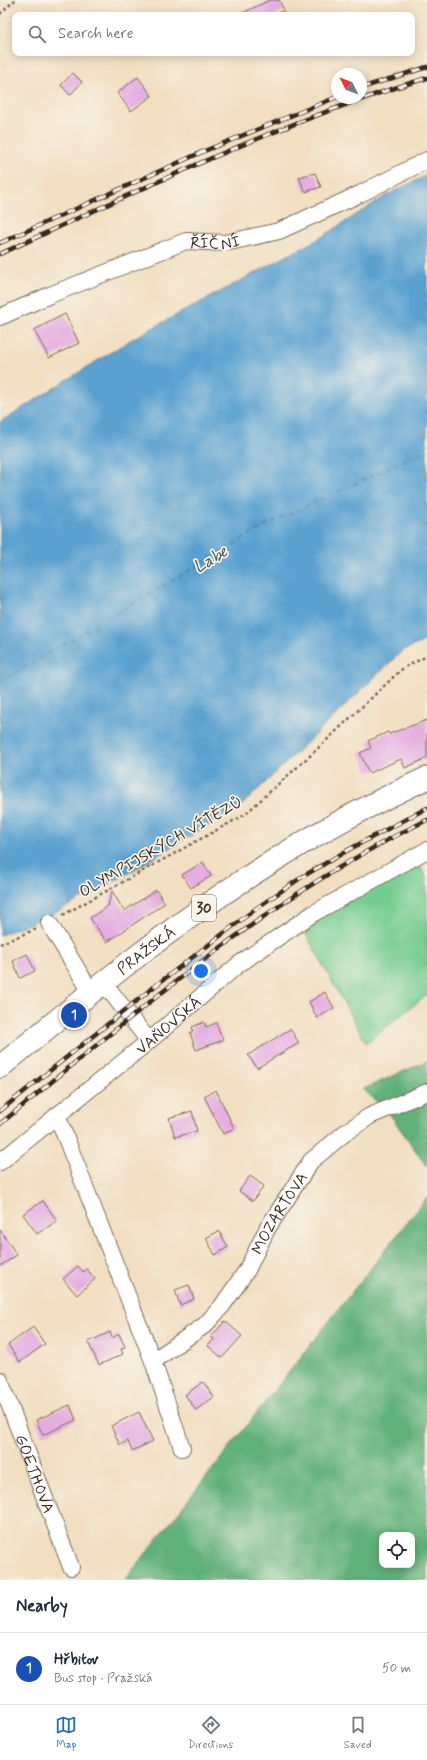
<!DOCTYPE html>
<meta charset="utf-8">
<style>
body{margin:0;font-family:Mynerve,sans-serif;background:#f6f6f7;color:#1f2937}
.controls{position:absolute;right:12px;bottom:12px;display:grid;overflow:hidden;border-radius:8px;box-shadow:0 2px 10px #0003}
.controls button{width:36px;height:36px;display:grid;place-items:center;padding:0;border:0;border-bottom:1px solid #e0e1e3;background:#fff;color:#1f2937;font:20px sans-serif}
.compass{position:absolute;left:331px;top:68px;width:36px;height:36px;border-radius:50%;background:#fff;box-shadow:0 2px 10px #0003;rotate:312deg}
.you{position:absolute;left:201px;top:971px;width:14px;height:14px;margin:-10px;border:3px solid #fff;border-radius:50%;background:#1a73e8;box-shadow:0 0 0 6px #1a73e833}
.badge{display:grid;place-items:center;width:26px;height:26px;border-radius:50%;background:#1f6fb2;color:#fff;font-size:13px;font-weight:700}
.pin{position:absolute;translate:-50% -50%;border:2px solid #fff;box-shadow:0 1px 4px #0006}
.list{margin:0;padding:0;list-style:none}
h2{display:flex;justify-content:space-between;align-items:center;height:52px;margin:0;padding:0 16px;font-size:17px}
h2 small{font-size:13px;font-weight:400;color:#747a83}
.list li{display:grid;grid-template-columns:26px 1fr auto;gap:12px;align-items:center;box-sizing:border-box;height:72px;padding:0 16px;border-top:1px solid #e0e1e3}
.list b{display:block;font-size:15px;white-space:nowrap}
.list p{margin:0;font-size:13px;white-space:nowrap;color:#747a83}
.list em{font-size:13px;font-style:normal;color:#747a83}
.icon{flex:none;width:22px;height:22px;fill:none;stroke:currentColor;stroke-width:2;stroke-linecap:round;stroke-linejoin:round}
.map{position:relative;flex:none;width:427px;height:1580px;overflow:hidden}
.search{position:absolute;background:#fff;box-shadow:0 2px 10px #0003;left:12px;right:12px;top:12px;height:44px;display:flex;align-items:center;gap:10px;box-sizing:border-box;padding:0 14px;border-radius:8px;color:#747a83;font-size:15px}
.sheet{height:124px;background:#fff}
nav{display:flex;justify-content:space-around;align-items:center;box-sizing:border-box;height:56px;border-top:1px solid #e0e1e3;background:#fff;font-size:11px;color:#747a83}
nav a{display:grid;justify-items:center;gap:2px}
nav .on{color:#1f6fb2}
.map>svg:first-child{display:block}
.green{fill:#75cc90;stroke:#587b57}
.forest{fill:#60b07a;stroke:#4e6d4c;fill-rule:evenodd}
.water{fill:#5aa1d0;stroke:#4a6677}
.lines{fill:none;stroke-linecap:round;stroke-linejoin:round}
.ferry{stroke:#46545c;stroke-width:1;stroke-dasharray:5 4;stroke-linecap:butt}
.building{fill:#e5ade1}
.street-casing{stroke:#7b6957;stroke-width:18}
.primary-casing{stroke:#7b6957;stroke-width:24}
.path{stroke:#7b6957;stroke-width:2.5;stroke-dasharray:3 3;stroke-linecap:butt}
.street{stroke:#fff;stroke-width:16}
.primary{stroke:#fff;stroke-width:22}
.rail-casing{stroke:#3b2a1e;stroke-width:4.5}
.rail{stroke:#f7f3e8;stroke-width:3;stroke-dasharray:9;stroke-linecap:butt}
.labels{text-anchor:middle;stroke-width:3.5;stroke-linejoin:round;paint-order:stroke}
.shield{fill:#f7f3e8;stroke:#73665b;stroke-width:1}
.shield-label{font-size:15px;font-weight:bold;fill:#3b2a1e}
.street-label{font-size:16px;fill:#3b2a1e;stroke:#f7f3e8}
.water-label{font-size:17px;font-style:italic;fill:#46545c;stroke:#f7f3e8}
</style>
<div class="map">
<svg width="427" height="1580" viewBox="0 0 427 1580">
<rect width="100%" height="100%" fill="#f7f3e8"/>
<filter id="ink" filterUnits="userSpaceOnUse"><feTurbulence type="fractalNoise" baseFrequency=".025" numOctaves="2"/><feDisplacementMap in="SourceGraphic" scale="8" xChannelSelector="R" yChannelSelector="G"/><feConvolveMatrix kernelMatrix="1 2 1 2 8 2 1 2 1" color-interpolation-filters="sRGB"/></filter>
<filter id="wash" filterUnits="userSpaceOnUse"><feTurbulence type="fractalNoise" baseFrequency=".012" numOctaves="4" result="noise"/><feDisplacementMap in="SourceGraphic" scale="16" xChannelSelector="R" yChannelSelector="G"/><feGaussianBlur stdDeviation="0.9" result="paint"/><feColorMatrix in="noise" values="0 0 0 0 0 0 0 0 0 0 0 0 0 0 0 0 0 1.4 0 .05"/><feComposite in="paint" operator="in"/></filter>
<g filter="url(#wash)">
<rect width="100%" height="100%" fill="#f2dfc2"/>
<path class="green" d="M416,860L427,878V995L366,1043L302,927Z"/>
<path class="forest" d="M427,1061V1167L389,1113L363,1089Z
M427,1197V1580H125ZM382,1535H412V1565H382Z"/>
<path class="water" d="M427,175V640L402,651L242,805L122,877L51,915L0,935V422L132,339L320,238L387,195Z"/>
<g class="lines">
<path class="ferry" d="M0,682L268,524L427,450"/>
</g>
<g id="blocks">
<path class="building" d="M270,0H279L284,10L274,15H238Z
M73,73L82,82L70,95L61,85Z
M138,77L152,96L131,111L117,93Z
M315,173L321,187L305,192L299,177Z
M65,314L79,343L49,358L34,330Z
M427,720V758L405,768L401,759L369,773L360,753L371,748L368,741L388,732L389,734Z
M203,862L211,876L191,888L182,875Z
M156,890L165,903L107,942L90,918L108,906L112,891L124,911Z
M27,954L35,971L20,978L13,961Z
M325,992L334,1008L317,1018L309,1002Z
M204,1022L206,1027L216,1023L223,1040L196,1050L190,1033L193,1031L192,1027Z
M290,1029L299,1043L257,1068L248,1055Z
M216,1090L234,1128L223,1134L204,1096Z
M192,1111L197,1131L175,1137L169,1118Z
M250,1176L264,1186L253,1201L239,1191Z
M43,1201L57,1221L37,1234L23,1214Z
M0,1230L17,1255L0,1266Z
M219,1231L228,1247L215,1255L206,1238Z
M78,1266L83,1272L87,1269L95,1279L77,1295L63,1279Z
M189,1285L194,1299L180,1305L175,1290Z
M225,1321L242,1336L222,1358L208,1346L214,1339L211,1337Z
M33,1327L45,1344L20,1362L8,1345Z
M110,1332L112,1338L119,1334L125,1347L121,1349L123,1354L99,1365L88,1342Z
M203,1382L214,1397L196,1410L185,1395Z
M70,1405L76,1420L43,1435L36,1420Z
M139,1412L153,1441L132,1451L128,1441L120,1445L111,1426Z"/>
</g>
</g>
<g filter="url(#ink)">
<use href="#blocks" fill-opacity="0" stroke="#7b6957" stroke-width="1"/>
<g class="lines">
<g class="street-casing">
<g id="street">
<path id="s1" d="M0,317L50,295L186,241L225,243L279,231L360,194L427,160"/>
<path d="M49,923L91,992"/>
<path d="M103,982L149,1041"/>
<path d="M57,1115L153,1361L182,1448"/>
<path id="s2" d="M0,1162L149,1041L239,964L314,913L427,850"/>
<path id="s3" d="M153,1361L205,1325L222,1306L247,1270L267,1229L311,1161L346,1132L370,1116L427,1092"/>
<path id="s4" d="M0,1380L71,1567"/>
</g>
</g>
<g class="primary-casing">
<g id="primary">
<path id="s5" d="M0,1067C87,995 174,923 270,863C320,831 373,803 427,778"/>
</g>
</g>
<path class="path" d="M0,14L15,0
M63,915L244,815L313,753L402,669L427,656
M0,944L36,929"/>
<use href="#street" class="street"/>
<use href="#primary" class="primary"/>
<g class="rail-casing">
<path id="rail" d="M361,88L427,67
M0,243L202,152L337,97
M0,254C140,190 279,122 427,78
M0,1111L155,986L258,907L302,877L348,850L427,808
M0,1124C136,1014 268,896 427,820"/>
</g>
<use href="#rail" class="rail"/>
</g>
</g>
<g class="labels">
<rect class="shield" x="192" y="895" width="24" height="26" rx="3"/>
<g class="shield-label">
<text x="204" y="913">30</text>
</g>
<g class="street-label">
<text dy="6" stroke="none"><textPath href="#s1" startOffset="230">ŘÍČNÍ</textPath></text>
<text transform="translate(160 846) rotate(-30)" y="6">OLYMPIJSKÝCH VÍTĚZŮ</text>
<text dy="6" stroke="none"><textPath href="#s5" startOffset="187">PRAŽSKÁ</textPath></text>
<text dy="6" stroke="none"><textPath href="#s2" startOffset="217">VAŇOVSKÁ</textPath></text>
<text dy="6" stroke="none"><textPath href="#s3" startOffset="198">MOZARTOVA</textPath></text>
<text dy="6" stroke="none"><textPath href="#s4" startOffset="100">GOETHOVA</textPath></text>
</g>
<g class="water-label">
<text transform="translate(210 559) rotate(-30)" y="6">Labe</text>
</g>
</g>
</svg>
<div class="controls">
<button><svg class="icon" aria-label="locate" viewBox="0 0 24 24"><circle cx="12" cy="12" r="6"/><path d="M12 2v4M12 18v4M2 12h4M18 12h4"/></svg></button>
</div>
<svg class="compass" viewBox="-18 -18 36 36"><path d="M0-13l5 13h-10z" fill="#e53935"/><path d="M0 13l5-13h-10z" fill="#747a83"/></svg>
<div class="you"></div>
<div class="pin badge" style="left:74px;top:1015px;background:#1a4fb4">1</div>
<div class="search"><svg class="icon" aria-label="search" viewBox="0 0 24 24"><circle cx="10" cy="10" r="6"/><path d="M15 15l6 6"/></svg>Search here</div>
</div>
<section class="sheet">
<h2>Nearby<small></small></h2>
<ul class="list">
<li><span class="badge" style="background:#1a4fb4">1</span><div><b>Hřbitov</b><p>Bus stop · Pražská</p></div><em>50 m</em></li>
</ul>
</section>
<nav>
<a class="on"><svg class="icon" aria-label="map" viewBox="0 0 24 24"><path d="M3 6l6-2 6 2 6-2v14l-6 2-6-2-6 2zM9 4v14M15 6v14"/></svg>Map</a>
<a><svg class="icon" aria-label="directions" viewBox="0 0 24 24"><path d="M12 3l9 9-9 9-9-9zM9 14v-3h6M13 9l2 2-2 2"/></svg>Directions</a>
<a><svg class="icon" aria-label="saved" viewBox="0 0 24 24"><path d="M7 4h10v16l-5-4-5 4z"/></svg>Saved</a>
</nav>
